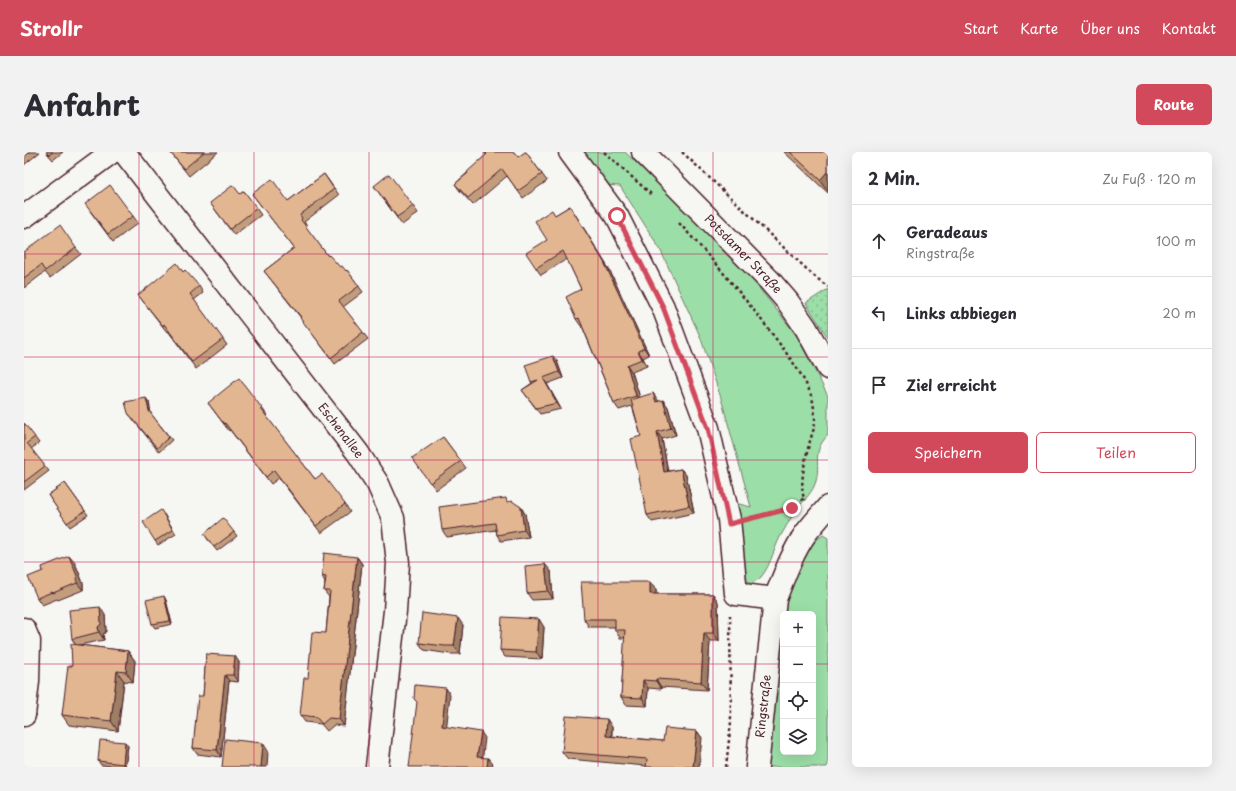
<!DOCTYPE html>
<html lang="de">
<meta charset="utf-8">
<style>
body{margin:0;font-family:"Playpen Sans",sans-serif;background:#f2f2f3;color:#2b2b33}
.controls{position:absolute;right:12px;bottom:12px;display:grid;overflow:hidden;border-radius:6px;box-shadow:0 4px 16px #0002}
.controls button{width:36px;height:36px;display:grid;place-items:center;padding:0;border:0;border-bottom:1px solid #e1e1e2;background:#fff;color:#2b2b33;font:20px sans-serif}
.stop{position:absolute;width:12px;height:12px;margin:-9px;border:3px solid #d1495b;border-radius:50%;background:#fff}
.stop.end{background:#d1495b;border-color:#fff;box-shadow:0 1px 4px #0008}
.list{margin:0;padding:0;list-style:none}
h2{display:flex;justify-content:space-between;align-items:center;height:52px;margin:0;padding:0 16px;font-size:17px}
h2 small{font-size:13px;font-weight:400;color:#7c7c81}
.list li{display:grid;grid-template-columns:26px 1fr auto;gap:12px;align-items:center;box-sizing:border-box;height:72px;padding:0 16px;border-top:1px solid #e1e1e2}
.list b{display:block;font-size:15px;white-space:nowrap}
.list p{margin:0;font-size:13px;white-space:nowrap;color:#7c7c81}
.list em{font-size:13px;font-style:normal;color:#7c7c81}
.actions{display:flex;gap:8px;padding:12px 16px}
.actions a{flex:1;padding:9px 0;border:1px solid #d1495b;border-radius:6px;text-align:center;font-size:14px;color:#d1495b}
.actions .main{background:#d1495b;color:#fff}
.icon{flex:none;width:22px;height:22px;fill:none;stroke:currentColor;stroke-width:2;stroke-linecap:round;stroke-linejoin:round}
.map{position:relative;flex:none;width:804px;height:615px;overflow:hidden;border-radius:6px}
header{display:flex;align-items:center;gap:24px;box-sizing:border-box;height:56px;padding:0 20px;background:#d1495b;color:#fff}
header strong{font-size:19px}
nav{display:flex;gap:22px;margin-inline-start:auto;font-size:14px}
.intro{display:flex;align-items:center;justify-content:space-between;box-sizing:border-box;height:96px;padding:0 24px}
h1{margin:0;font-size:28px}
.button{padding:10px 18px;border-radius:6px;background:#d1495b;color:#fff;font-size:14px;font-weight:700}
main{display:flex;gap:24px;padding:0 24px}
aside{flex:1;background:#fff;border-radius:6px;box-shadow:0 4px 16px #0002}
.map>svg:first-child{display:block}
.grass{fill:#9cdea8;stroke:#737e6a;fill-rule:evenodd}
.park{fill:url(#park-dots);stroke:#737e6a}
.lines{fill:none;stroke-linecap:round;stroke-linejoin:round}
.minor-casing{stroke:#4a1f2b;stroke-width:25}
.secondary-casing{stroke:#4a1f2b;stroke-width:25}
.path{stroke:#4a1f2b;stroke-width:2.5;stroke-dasharray:3 3;stroke-linecap:butt}
.minor{stroke:#f6f6f2;stroke-width:22}
.secondary{stroke:#f6f6f2;stroke-width:22}
.wall{fill:#c29d7d;stroke:#4a1f2b}
.shaded-wall{fill:#9e7f66;stroke:#4a1f2b}
.building{fill:#e1b691;stroke:#4a1f2b}
.route{stroke:#d1495b;stroke-width:5}
.grid{fill:none;stroke:#c2185b;stroke-width:1;stroke-opacity:0.55}
.labels{text-anchor:middle;stroke-width:3;stroke-linejoin:round;paint-order:stroke}
.street-label{font-size:12px;fill:#4a1f2b;stroke:#f6f6f2}
</style>
<header>
<strong>Strollr</strong>
<nav><a>Start</a><a>Karte</a><a>Über uns</a><a>Kontakt</a></nav>
</header>
<div class="intro"><h1>Anfahrt</h1><a class="button">Route</a></div>
<main>
<div class="map">
<svg width="804" height="615" viewBox="0 0 804 615">
<defs>
<pattern id="park-dots" width="8" height="8" patternUnits="userSpaceOnUse"><rect width="8" height="8" fill="#9cdea8"/><path d="M2 2h.1M6 6h.1" fill="none" stroke="#88be91" stroke-width="1.8" stroke-linecap="round"/></pattern>
</defs>
<rect width="100%" height="100%" fill="#f6f6f2"/>
<filter id="ink" filterUnits="userSpaceOnUse"><feTurbulence type="fractalNoise" baseFrequency=".025" numOctaves="2"/><feDisplacementMap in="SourceGraphic" scale="8" xChannelSelector="R" yChannelSelector="G"/><feConvolveMatrix kernelMatrix="1 2 1 2 8 2 1 2 1" color-interpolation-filters="sRGB"/></filter>
<g filter="url(#ink)">
<path class="grass" d="M554,0H601L699,95L722,120L763,171L774,186L804,244V283C787,301 797,310 792,329C789,340 780,348 773,357C768,364 764,371 760,378C750,393 748,412 737,425C734,428 730,430 726,432L719,426L707,350L727,355L697,246L676,184L636,97L596,34L578,33Z
M799,383L804,386V615H741L749,533L757,461L762,441L777,409L787,392ZM759,462H789V600H759Z"/>
<path class="park" d="M804,137V186L782,151Z"/>
<g class="lines">
<g class="minor-casing">
<g id="minor">
<path id="s1" d="M100,0L334,301L354,332L369,366L374,411L371,459L353,615"/>
<path d="M546,0L593,64L639,155L684,276L705,367L712,442L751,447"/>
<path d="M0,65L88,0"/>
<path d="M0,477L5,489L4,529L0,563"/>
</g>
</g>
<g class="secondary-casing">
<g id="secondary">
<path id="s2" d="M619,0L745,128L764,150L782,176L804,216"/>
<path id="s3" d="M733,615L751,447C760,424 768,401 782,381C789,372 797,363 804,355"/>
</g>
</g>
<path class="path" d="M580,0L628,43
M658,0L789,123L804,135
M655,71C692,111 726,152 758,195C769,210 785,232 789,250C790,256 791,263 791,268C791,275 788,282 786,289C782,303 774,336 781,348
M727,366L768,356L780,346
M702,615L707,570L706,463"/>
<use href="#minor" class="minor"/>
<use href="#secondary" class="secondary"/>
</g>
<path class="wall" d="M0,0H16L0,13Z
M22,0H39L29,8Z
M146,0H194L165,24Z
M460,0H490L494,5L502,0L523,29L499,46L483,24L449,53L436,39L431,32L443,21L462,3Z
M760,0H804V41Z
M300,22L315,43L280,70L283,73L281,74L304,104L316,115L322,119L323,118L339,140L319,155L344,187L311,212L281,172L277,166L240,119L270,96L228,42L264,49Z
M350,34L389,54L394,61L378,73Z
M220,39L237,63L210,83L186,51L216,42Z
M546,54L585,117L625,203L619,206L623,214L608,220L616,246L634,248V250L639,248L644,255L652,283L638,287L644,319L657,317L662,323L670,361L628,370L623,363L617,284L608,254L595,258L590,251L558,174H557L552,167L557,137L543,107L517,123L512,116L523,88L531,63Z
M66,59L109,64L114,71L89,90Z
M52,96L57,102L26,126L21,120L0,136V100Z
M159,120L175,134L179,141L170,148L203,193L172,217L144,179L143,180L114,143Z
M533,209L539,226L523,232L537,257L516,262L498,238L508,231L507,230Z
M125,250L127,262L148,288L135,300L104,261Z
M184,251L238,256L243,263L242,264L291,327L321,352L326,360L297,381L255,326L247,332L206,278L205,279Z
M0,271L15,291L7,297L25,319L0,338Z
M419,285L442,316L412,338L394,314Z
M41,331L64,363L46,375L24,343Z
M485,350L497,355L501,362L505,385L477,389L473,383L472,378L423,385L418,378Z
M140,362L152,382L134,393L131,389Z
M210,380L213,384L193,399L182,385Z
M333,405L338,412L320,574L310,573L303,579L297,572L281,570L276,563L302,481L305,445L300,439L301,430L298,424Z
M51,411L59,431V438L34,448L33,447L18,453L13,446Z
M527,419L529,447L508,448L503,441Z
M632,438V442H689L694,450L695,489H686L683,538L637,535V537L624,536L623,554L602,553L597,545L601,486H596L591,478V475H565L560,467Z
M142,448L148,472L131,476L128,472Z
M81,463L82,479L79,483L80,488L55,493L104,499L111,509L109,530L100,529L94,579L45,573L38,563L48,514L52,493L48,487Z
M439,473L436,502H426L400,498L395,491Z
M520,475L518,507L481,505L476,498Z
M182,502L215,510L214,530L205,529L197,605L173,602L169,596L179,544Z
M588,575V584L639,589L673,579L678,586L622,614L544,607L538,600Z
M104,594L101,615L77,613L74,609Z"/>
<path class="shaded-wall" d="M804,19V39L796,28Z
M546,54L585,117L625,203L620,196Z
M614,199L619,206L623,214L618,207Z
M529,204L533,209L539,226L535,220Z
M603,213L608,220L618,252L612,244Z
M519,226L523,232L537,257L533,251Z
M629,241L634,248L637,257L632,250Z
M122,246L125,250L127,263L125,259Z
M639,248L644,255L652,283L647,276Z
M633,280L638,287L645,327L640,320Z
M657,317L662,323L670,361L665,354Z
M497,355L501,362L505,385L500,378Z
M45,404L51,411L59,431V438L53,431Z
M333,405L338,412L320,574L315,567Z
M521,412L527,419L529,447L524,439Z
M626,430L632,438V450L626,442Z
M689,442L694,450L695,489L689,481Z
M140,444L142,448L148,472L146,469Z
M76,455L81,463L82,479L79,483L80,488L75,480L74,475Z
M434,466L439,473L436,502L430,494Z
M515,467L520,475L518,507L512,500Z
M680,481L686,489L683,538L677,530Z
M104,499L111,509L109,530L102,520Z
M211,504L215,510L214,530L209,523Z
M93,519L100,529L94,579L87,569Z
M201,523L205,529L197,605L193,598Z
M632,527L637,535V537L632,529Z
M619,528L624,536L623,554L618,546Z
M422,536L426,543L422,580L418,574Z
M583,567L588,575L587,591L582,584Z
M673,579L678,586L675,615H669Z
M457,580L461,586L458,611L453,605Z
M101,590L104,594L101,615L99,612Z
M239,591L244,599L243,615H237Z
M464,606L469,612L468,615H463Z"/>
<path class="building" d="M0,0H6L0,5Z
M22,0H29L25,3Z
M146,0H180L160,17Z
M461,0H490L494,5L501,0H502L518,22L494,39L478,17L444,46L431,32L444,21L443,20L463,2Z
M766,0H804V19L796,28Z
M300,22L310,37L276,63L278,66L277,68L304,104L305,103L316,115L318,114L322,119L323,118L335,134L315,149L339,180L307,206L276,166L277,165L240,119L270,96L228,42L248,27L264,49Z
M365,22L389,54L373,65L350,34Z
M86,33L109,64L84,82L61,52Z
M209,33L216,42L220,39L233,56L206,77L186,51Z
M546,54L580,110L620,196L614,199L618,207L603,213L612,244L590,251L555,166L552,167L542,145L557,137L539,99L512,116L502,101L523,88L511,69L528,58L531,63Z
M36,73L52,96L21,119L17,113L0,126V100Z
M153,111L159,120L161,118L175,134L166,142L199,187L168,210L140,172L139,174L114,143Z
M529,204L535,220L519,226L533,251L512,256L498,238L514,228L507,230L501,213Z
M215,226L238,256L237,257L291,327L298,322L321,352L292,374L250,318L242,325L201,271L200,272L184,251Z
M629,241L632,250L639,248L647,276L633,280L640,320L657,317L665,354L623,363L607,287L617,284L607,248Z
M122,246L125,259L145,285L133,296L104,261L101,250Z
M0,271L11,285L3,291L21,314L0,330Z
M419,285L437,309L406,331L388,306Z
M41,331L61,359L43,371L24,343Z
M482,346L483,350L488,349L497,355L500,378L473,383L471,371L418,378L415,355Z
M137,358L149,378L131,389L119,370Z
M199,366L210,380L190,395L180,382Z
M300,401L333,405L315,567L305,566L298,572L292,565L276,563L280,526H284L288,480L302,481L306,439H300L302,425L298,424Z
M45,404L53,424V431L29,441L28,440L13,446L4,425L19,419L18,415Z
M521,412L524,439L503,441L501,414Z
M557,430H626V442H689V481H680L677,530L632,527V529L619,528L618,546L597,545L601,478H591V467H560Z
M140,444L146,469L128,472L122,448Z
M76,455L77,472L74,475L75,480L48,487L45,458Z
M398,461L434,466L430,494H421L395,491Z
M478,465L515,467L512,500L476,498Z
M47,492L104,499L102,520L93,519L87,569L38,563L44,514H48Z
M182,502L211,504L209,523H201L193,598L169,596L174,544H179Z
M391,533L422,536L418,574L457,580L453,605L464,606L463,615H385L393,550L390,547Z
M542,564L583,567L582,584L639,589L641,576L673,579L669,615H622L623,607L538,600Z
M201,587L239,591L237,615H198Z
M76,588L101,590L99,612L74,609Z"/>
</g>
<g class="lines" filter="url(#ink)">
<path class="route" d="M593,64L639,155L684,276L705,372L768,356"/>
</g>
<path class="grid" d="M115,0V615M230,0V615M345,0V615M459,0V615M574,0V615M689,0V615M0,102H804M0,205H804M0,308H804M0,410H804M0,512H759M789,512H804"/>
<g class="labels">
<g class="street-label">
<text dy="4" stroke="none"><textPath href="#s2" startOffset="143">Potsdamer Straße</textPath></text>
<text dy="4" stroke="none"><textPath href="#s1" startOffset="353">Eschenallee</textPath></text>
<text dy="4" stroke="none"><textPath href="#s3" startOffset="61">Ringstraße</textPath></text>
</g>
</g>
</svg>
<div class="controls">
<button>+</button>
<button>−</button>
<button><svg class="icon" aria-label="locate" viewBox="0 0 24 24"><circle cx="12" cy="12" r="6"/><path d="M12 2v4M12 18v4M2 12h4M18 12h4"/></svg></button>
<button><svg class="icon" aria-label="layers" viewBox="0 0 24 24"><path d="M12 4l9 5-9 5-9-5zM3 14l9 5 9-5"/></svg></button>
</div>
<div class="stop" style="left:593px;top:64px"></div>
<div class="stop end" style="left:768px;top:356px"></div>
</div>
<aside>
<h2>2 Min.<small>Zu Fuß · 120 m</small></h2>
<ul class="list">
<li><svg class="icon" aria-label="ahead" viewBox="0 0 24 24"><path d="M12 20V5M6 11l6-6 6 6"/></svg><div><b>Geradeaus</b><p>Ringstraße</p></div><em>100 m</em></li>
<li><svg class="icon" aria-label="left" viewBox="0 0 24 24"><path d="M17 20v-9H6M10 6l-5 5 5 5"/></svg><div><b>Links abbiegen</b></div><em>20 m</em></li>
<li><svg class="icon" aria-label="arrive" viewBox="0 0 24 24"><path d="M6 21V4h12l-3 4 3 4H6"/></svg><div><b>Ziel erreicht</b></div></li>
</ul>
<div class="actions"><a class="main">Speichern</a><a>Teilen</a></div>
</aside>
</main>
